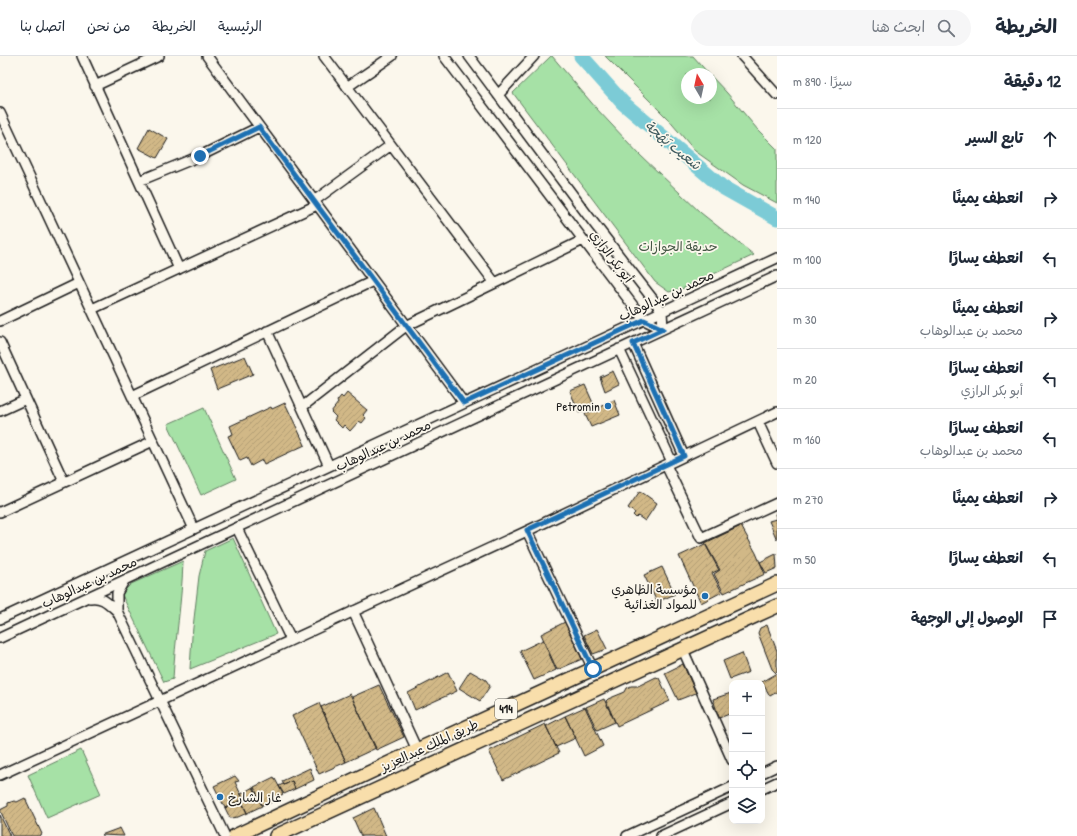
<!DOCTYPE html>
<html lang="ar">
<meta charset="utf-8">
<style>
body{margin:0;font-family:"Patrick Hand","Playpen Sans Arabic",sans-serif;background:#f6f6f7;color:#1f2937;direction:rtl}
.controls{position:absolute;right:12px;bottom:12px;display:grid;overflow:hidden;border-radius:8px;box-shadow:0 4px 16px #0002}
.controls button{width:36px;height:36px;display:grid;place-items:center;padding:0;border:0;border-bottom:1px solid #e0e1e3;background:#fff;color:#1f2937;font:20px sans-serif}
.compass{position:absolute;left:681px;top:12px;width:36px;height:36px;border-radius:50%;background:#fff;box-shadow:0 4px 16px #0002;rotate:351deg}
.stop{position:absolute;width:12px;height:12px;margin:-9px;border:3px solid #1f6fb2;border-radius:50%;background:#fff}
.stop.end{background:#1f6fb2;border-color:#fff;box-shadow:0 1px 4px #0008}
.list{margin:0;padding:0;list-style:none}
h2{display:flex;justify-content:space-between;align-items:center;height:52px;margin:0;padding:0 16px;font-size:17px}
h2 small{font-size:13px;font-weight:400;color:#747a83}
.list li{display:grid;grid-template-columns:26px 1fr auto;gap:12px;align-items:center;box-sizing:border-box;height:60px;padding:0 16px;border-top:1px solid #e0e1e3}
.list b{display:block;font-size:15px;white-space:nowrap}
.list p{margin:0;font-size:13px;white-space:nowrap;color:#747a83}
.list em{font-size:13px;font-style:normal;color:#747a83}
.icon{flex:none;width:22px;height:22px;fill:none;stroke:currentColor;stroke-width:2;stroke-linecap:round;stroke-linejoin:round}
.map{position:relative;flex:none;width:777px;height:780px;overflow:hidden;direction:ltr}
header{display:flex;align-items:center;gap:24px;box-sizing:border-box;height:56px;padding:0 20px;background:#fff;border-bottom:1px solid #e0e1e3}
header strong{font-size:19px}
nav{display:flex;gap:22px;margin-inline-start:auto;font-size:14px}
.search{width:280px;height:36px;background:#f6f6f7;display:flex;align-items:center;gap:10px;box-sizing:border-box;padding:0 14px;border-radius:22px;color:#747a83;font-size:15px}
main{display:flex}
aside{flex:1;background:#fff}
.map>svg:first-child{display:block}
.green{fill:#a6e1a6;stroke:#617e61}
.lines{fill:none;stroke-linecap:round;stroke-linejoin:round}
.river{stroke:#7bcbd6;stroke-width:15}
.building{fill:url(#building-hatch);stroke:#1c1c1c}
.minor-casing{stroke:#1c1c1c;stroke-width:12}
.highway-casing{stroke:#1c1c1c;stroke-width:16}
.minor{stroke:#fbf7ec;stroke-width:9}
.highway{stroke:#f8deab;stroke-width:13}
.route{stroke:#1f6fb2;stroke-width:5}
.poi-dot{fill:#1f6fb2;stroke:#fbf7ec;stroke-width:1.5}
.labels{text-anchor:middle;stroke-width:3.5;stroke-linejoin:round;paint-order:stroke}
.shield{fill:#fbf7ec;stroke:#5f5e5a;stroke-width:1}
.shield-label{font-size:12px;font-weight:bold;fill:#1c1c1c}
.park-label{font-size:13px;fill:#455745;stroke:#fbf7ec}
.street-label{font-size:13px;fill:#1c1c1c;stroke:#fbf7ec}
.poi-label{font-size:13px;fill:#1c1c1c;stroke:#fbf7ec;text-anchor:end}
.water-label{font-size:14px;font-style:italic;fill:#3d595d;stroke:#fbf7ec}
</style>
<header>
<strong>الخريطة</strong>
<div class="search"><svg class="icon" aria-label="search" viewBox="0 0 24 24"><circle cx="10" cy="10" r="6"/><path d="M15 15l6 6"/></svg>ابحث هنا</div>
<nav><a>الرئيسية</a><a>الخريطة</a><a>من نحن</a><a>اتصل بنا</a></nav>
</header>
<main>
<aside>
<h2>12 دقيقة<small>سيرًا · 890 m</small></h2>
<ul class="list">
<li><svg class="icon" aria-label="ahead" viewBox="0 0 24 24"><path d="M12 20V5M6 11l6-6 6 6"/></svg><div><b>تابع السير</b></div><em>120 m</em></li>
<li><svg class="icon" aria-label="right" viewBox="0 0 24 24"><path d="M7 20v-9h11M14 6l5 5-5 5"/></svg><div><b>انعطف يمينًا</b></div><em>140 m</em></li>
<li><svg class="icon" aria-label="left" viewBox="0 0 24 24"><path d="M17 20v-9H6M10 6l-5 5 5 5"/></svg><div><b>انعطف يسارًا</b></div><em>100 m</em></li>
<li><svg class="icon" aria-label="right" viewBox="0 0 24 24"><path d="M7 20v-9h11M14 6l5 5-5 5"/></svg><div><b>انعطف يمينًا</b><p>محمد بن عبدالوهاب</p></div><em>30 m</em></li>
<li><svg class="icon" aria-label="left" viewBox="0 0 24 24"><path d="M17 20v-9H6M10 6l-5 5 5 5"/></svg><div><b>انعطف يسارًا</b><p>أبو بكر الرازي</p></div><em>20 m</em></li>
<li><svg class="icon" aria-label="left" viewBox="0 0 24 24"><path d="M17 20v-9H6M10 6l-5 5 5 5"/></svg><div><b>انعطف يسارًا</b><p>محمد بن عبدالوهاب</p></div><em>160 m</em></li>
<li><svg class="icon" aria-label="right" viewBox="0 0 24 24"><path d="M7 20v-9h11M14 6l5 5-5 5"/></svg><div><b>انعطف يمينًا</b></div><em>270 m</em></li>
<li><svg class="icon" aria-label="left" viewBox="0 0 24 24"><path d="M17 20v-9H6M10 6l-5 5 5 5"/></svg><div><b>انعطف يسارًا</b></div><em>50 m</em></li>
<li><svg class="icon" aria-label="arrive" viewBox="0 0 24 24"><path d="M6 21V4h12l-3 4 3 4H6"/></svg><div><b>الوصول إلى الوجهة</b></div></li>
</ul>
</aside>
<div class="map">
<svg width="777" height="780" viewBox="0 0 777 780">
<defs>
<pattern id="building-hatch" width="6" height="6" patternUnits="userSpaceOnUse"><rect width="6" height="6" fill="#d1b887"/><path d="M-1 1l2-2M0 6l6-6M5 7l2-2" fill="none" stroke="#b39e74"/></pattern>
</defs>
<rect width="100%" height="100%" fill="#fbf7ec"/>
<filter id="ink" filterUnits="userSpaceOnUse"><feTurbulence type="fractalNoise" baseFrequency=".025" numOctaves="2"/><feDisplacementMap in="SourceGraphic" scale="8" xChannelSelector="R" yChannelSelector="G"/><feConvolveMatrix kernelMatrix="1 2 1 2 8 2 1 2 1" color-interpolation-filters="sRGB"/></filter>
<g filter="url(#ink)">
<path class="green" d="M551,0H552L596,52L640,99L701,157L754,199L684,232L669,236L655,226L513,37Z
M605,0H693L709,18H687V42H711V20L727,37L758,74L777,93V147L743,129L695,95L667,62Z
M204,352L236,423L201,439L168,368Z
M233,482L276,578L190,613L192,580L199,520L205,495Z
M183,505C182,545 175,584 173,623L164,626L122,539L124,535L131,528Z
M81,694L101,738L47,762L28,719Z"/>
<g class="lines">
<path class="river" d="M581,0L623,47L722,131L777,162"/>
</g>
<path class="building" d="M149,72L168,83L157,102L138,92Z
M245,300L253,318L217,333L210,314Z
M613,315L619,328L605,335L600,321Z
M585,329L593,347L592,352L579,357L570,335Z
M347,337L367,354L363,359L366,362L362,367L359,365L350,375L344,369L342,372L334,364L336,361L331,356L338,347L337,345L341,340L343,342Z
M614,344L620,359L591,371L585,358Z
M285,347L305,389L264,408L262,404L251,410L247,402L240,405L228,380L233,378L230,370L271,351L272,353Z
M640,435L657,447L645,465L638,460L636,462L633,459L635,457L628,452Z
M777,457V484L769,465L776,463L775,458Z
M741,470L756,497L765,518L724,537L714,518L720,514L705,487Z
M705,488L719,514L712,517L722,536L701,547L679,500Z
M776,498L777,512L766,517L760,506Z
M662,511L675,538L657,546L644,519Z
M565,566L582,603L557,614L541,578Z
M767,569L777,595V616L776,617L772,613L758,577L760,572Z
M597,573L607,593L593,598L584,579Z
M543,584L556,614L534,624L520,595Z
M742,597L749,616L730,623L723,605Z
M683,608L696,637L678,644L665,617Z
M470,615L486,624L490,630L480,645L459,632Z
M448,616L457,635L415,654L408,637Z
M776,618L777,620V636L770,640L762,626Z
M656,621L659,622L670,645L617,670L606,645L608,643L625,636L627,632L631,630H638Z
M379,629L404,681L376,694L352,641Z
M731,637L732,639V657L719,662L713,643Z
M350,638L376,692L346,706L321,651Z
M604,643L615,666L597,674L586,651Z
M319,647L346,706L319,718L292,660Z
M585,651L603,690L584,700L565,660Z
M565,660L576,682L556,691L546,670Z
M545,668L559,697L503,724L489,695Z
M310,712L314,724L295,733L292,725L284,729L282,725Z
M235,720L239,725L235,726L243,743L225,752L214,730Z
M274,721L283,738L270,747L262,749L254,731Z
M292,725L295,733L284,738L279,730L283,728L284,729Z
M253,731L262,750L247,757L242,745L244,744L241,738Z
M25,742L42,778L39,780H12L0,754L8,750V747L14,745L17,746Z
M241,745L247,757L238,761L230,762L225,752Z
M374,752L386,780H361L353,762Z
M0,759L10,780H0Z
M120,772L124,780L101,779Z"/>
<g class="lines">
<g class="minor-casing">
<path id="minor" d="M82,0L179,213
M207,0L464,347
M324,0L495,227
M444,0L644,264L663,273L662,255L586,157L469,0
M742,0L777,39
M95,30L159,0
M347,31L392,0
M498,39L534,0
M0,57L194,473
M139,125L200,100L259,71
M314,145L391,89
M92,253L317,149
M0,265L79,227
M267,275L329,410
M0,286L64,426
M633,287L684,400
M619,293L672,406
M132,340L373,225
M302,351L406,270L495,227L583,184
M0,355L26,343
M758,366L777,407
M666,409L701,482L777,447
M0,456L153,385
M237,472L291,584
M527,475L593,613
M90,542C102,540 108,547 117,555V537L124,525
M117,555L225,780
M353,555L417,694
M0,563L777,202
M0,582L777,220
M683,594L732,704
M762,717L777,710
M0,719L527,475L777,356
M762,733L777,726
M627,780L732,731
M661,780L732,747"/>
</g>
<g class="highway-casing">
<path id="highway" d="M235,780L417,694L777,528
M276,780L777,550"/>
</g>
<use href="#minor" class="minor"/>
<use href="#highway" class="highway"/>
</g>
</g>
<g class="lines" filter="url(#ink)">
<path class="route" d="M200,100L259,71L464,347L644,264L663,273L633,287L684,400L527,474L593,613"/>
</g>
<g class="poi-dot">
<circle cx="608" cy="350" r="4"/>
<circle cx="705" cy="540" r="4"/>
<circle cx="220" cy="741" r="4"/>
</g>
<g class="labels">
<rect class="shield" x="495" y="643" width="22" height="20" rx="3"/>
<g class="shield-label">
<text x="506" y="657">414</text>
</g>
<g class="park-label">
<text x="678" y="195">حديقة الجوازات</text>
</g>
<g class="street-label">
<text transform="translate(612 200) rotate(53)" y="5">أبو بكر الرازي</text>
<text transform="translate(666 239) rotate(-25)" y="5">محمد بن عبدالوهاب</text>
<text transform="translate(383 389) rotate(-25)" y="5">محمد بن عبدالوهاب</text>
<text transform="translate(89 526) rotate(-25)" y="5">محمد بن عبدالوهاب</text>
<text transform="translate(429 689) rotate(-25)" y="5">طريق الملك عبدالعزيز</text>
</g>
<g class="poi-label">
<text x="600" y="355">Petromin</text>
<text x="697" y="538">مؤسسة الظاهري<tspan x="697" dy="15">للمواد الغذائية</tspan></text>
<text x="228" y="746" text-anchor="start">غاز الشارخ</text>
</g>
<g class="water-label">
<text transform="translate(673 89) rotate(40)" y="5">شعيب بَهْجة</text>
</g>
</g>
</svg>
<div class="controls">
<button>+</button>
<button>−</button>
<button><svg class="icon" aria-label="locate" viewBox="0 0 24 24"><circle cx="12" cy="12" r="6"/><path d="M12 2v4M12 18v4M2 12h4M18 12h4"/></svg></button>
<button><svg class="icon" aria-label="layers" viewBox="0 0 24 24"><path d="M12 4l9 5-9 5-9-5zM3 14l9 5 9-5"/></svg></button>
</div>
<svg class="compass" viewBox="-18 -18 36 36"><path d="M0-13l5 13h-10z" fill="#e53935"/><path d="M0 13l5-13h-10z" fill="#747a83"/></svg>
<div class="stop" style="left:593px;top:613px"></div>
<div class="stop end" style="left:200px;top:100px"></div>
</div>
</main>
